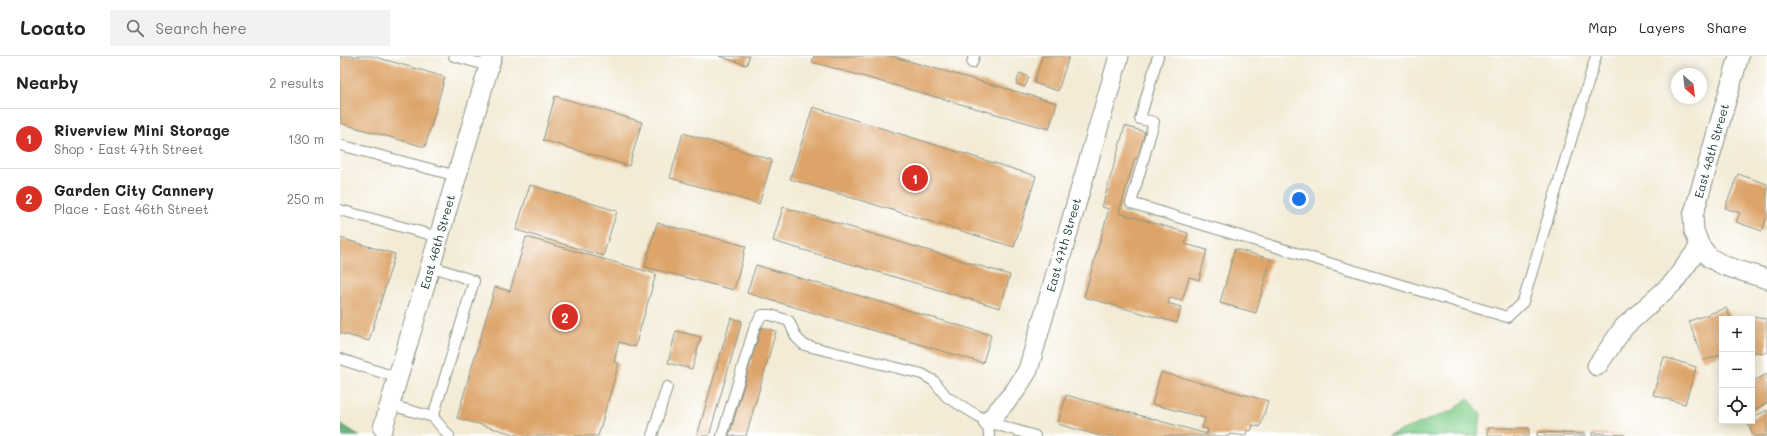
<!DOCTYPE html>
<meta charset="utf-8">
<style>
body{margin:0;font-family:Mali,sans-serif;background:#f2f2f2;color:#222}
.controls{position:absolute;right:12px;bottom:12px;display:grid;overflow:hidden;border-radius:0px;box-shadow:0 2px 10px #0003}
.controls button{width:36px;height:36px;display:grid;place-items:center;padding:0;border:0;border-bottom:1px solid #e0e0e0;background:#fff;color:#222;font:20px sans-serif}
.compass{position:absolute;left:1331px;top:12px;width:36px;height:36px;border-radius:50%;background:#fff;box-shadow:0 2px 10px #0003;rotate:152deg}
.you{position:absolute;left:959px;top:143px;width:14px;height:14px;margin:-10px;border:3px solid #fff;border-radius:50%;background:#1a73e8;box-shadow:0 0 0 6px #1a73e833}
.badge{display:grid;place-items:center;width:26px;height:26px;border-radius:50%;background:#d93025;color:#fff;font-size:13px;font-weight:700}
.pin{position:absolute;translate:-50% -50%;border:2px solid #fff;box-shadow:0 1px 4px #0006}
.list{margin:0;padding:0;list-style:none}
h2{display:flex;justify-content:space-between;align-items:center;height:52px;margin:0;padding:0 16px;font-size:17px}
h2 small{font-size:13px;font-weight:400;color:#767676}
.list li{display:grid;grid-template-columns:26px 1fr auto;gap:12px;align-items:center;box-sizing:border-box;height:60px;padding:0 16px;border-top:1px solid #e0e0e0}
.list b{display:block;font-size:15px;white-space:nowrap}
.list p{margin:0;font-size:13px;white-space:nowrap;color:#767676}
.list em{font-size:13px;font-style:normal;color:#767676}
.icon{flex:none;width:22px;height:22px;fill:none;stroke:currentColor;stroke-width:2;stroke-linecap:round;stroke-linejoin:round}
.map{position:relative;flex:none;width:1427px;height:380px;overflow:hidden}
header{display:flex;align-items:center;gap:24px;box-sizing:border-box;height:56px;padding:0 20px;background:#fff;border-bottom:1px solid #e0e0e0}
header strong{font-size:19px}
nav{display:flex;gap:22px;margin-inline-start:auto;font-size:14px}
.search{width:280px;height:36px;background:#f2f2f2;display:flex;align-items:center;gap:10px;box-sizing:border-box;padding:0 14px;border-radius:0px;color:#767676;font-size:15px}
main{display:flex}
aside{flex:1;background:#fff}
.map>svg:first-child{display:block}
.green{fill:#82cf8d;stroke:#508660}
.forest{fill:#69b278;stroke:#447856}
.building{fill:#dda469}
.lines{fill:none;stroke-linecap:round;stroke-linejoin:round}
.service-casing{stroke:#899485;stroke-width:12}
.minor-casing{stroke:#899485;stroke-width:21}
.service{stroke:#fff;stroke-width:10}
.minor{stroke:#fff;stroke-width:19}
.labels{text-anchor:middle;stroke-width:3;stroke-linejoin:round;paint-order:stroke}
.street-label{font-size:12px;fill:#1f3d34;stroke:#fff}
</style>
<header>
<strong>Locato</strong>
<div class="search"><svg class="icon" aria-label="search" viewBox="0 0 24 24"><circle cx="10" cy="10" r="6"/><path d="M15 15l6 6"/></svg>Search here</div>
<nav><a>Map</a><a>Layers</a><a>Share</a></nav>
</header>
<main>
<aside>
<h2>Nearby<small>2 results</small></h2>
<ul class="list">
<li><span class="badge">1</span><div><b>Riverview Mini Storage</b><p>Shop · East 47th Street</p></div><em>130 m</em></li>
<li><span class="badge">2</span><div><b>Garden City Cannery</b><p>Place · East 46th Street</p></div><em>250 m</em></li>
</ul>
</aside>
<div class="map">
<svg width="1427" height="380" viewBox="0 0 1427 380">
<rect width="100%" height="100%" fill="#fff"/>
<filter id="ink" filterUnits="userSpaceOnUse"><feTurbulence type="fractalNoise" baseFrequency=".025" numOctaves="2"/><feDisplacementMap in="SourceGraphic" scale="8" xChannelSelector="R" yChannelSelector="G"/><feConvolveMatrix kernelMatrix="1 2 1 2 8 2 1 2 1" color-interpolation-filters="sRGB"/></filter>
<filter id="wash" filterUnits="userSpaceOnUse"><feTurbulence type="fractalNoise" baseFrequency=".012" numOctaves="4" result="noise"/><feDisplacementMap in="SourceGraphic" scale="16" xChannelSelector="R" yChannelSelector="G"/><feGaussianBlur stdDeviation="0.9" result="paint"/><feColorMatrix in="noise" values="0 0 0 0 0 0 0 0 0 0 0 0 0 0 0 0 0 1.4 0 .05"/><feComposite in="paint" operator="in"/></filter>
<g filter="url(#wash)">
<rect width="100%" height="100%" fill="#f3ebd6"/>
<path class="green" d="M1128,342L1141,358L1138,380H1047L1114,354Z"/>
<path class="forest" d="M0,367L20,380H0Z"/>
<g id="blocks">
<path class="building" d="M0,0H32L105,21L85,91L0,67Z
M379,0H409L407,9Z
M474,0H551L717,47L709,73L472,6Z
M702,0H729L718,35L694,27Z
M680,17L689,21L685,31L676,28Z
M215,40L302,66L289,110L203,84Z
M473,51L696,120L674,191L450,123Z
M785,70L805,76L798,103L795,102L779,157L848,177L845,188L867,194L859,224L849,221L842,245L830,242L828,247L841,251L837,267L744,241L769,153L762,151Z
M343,77L432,104L419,148L330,122Z
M1398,118L1427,128V160L1422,175L1396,166L1400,157L1385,152Z
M190,129L277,155L263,200L176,174Z
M443,151L670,219L660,252L433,185Z
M317,167L406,190L394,234L305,211Z
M186,181L316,218L295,291L279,286L274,306L279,307L258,380H181L117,362L155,231L170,235Z
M0,182L55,198L29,285L0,277Z
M895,193L931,203L916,257L880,247Z
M416,209L651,279L643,307L407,237Z
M1386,252L1391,263H1382V298L1363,305L1349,265Z
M1411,261L1427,263V297L1412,296V263Z
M391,262L402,265L369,380H357Z
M421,271L436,275L406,380H389Z
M336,275L361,281L352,313L328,307Z
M1324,301L1356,311L1345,348L1313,339Z
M821,316L928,345L920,371L913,369L911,375L907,374L906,380L890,378L889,380H760L718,368L726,339L867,378L868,373L862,372L865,362L812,348Z
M1427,318V347L1412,355V326Z
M1427,354V380H1414L1406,365H1412V362Z
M1148,372H1189V380H1148Z
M1197,376L1246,378V380H1197Z
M1252,377L1285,379V380H1252Z"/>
</g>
</g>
<g filter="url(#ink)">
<use href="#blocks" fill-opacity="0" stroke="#899485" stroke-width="1"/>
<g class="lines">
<g class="service-casing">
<path id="service" d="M114,0L149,10
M818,0L800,63L814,66L791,147L1167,261L1183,246L1256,0
M632,7L634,0
M0,89L117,120
M0,154L99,181
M0,303L58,322
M50,349L93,361L134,225L91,210
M93,361L109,380
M648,366L649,380
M312,380L327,331
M382,380L415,270L422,259H431L449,265L456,281L464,289L582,318L594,325L607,341L648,366L695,380"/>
</g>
<g class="minor-casing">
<path id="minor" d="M1360,190L1354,175L1353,160L1399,0
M1257,310L1284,271L1333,227L1360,190L1370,202L1385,210L1427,223
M648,366L675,335L688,314L779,0
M43,372L152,0"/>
</g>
<use href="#service" class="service"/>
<use href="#minor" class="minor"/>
</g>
</g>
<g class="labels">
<g class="street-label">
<text transform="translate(1372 95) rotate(-74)" y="4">East 48th Street</text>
<text transform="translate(98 186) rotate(-74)" y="4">East 46th Street</text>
<text transform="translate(724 189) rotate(-74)" y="4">East 47th Street</text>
</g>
</g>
</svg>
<div class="controls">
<button>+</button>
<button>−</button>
<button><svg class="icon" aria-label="locate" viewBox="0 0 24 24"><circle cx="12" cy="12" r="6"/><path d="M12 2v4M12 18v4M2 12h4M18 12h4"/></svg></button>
</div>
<svg class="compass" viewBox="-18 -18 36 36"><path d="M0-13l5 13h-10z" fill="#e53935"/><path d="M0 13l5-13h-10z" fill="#767676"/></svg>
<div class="you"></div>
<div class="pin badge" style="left:575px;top:122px">1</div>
<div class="pin badge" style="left:225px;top:261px">2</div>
</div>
</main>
